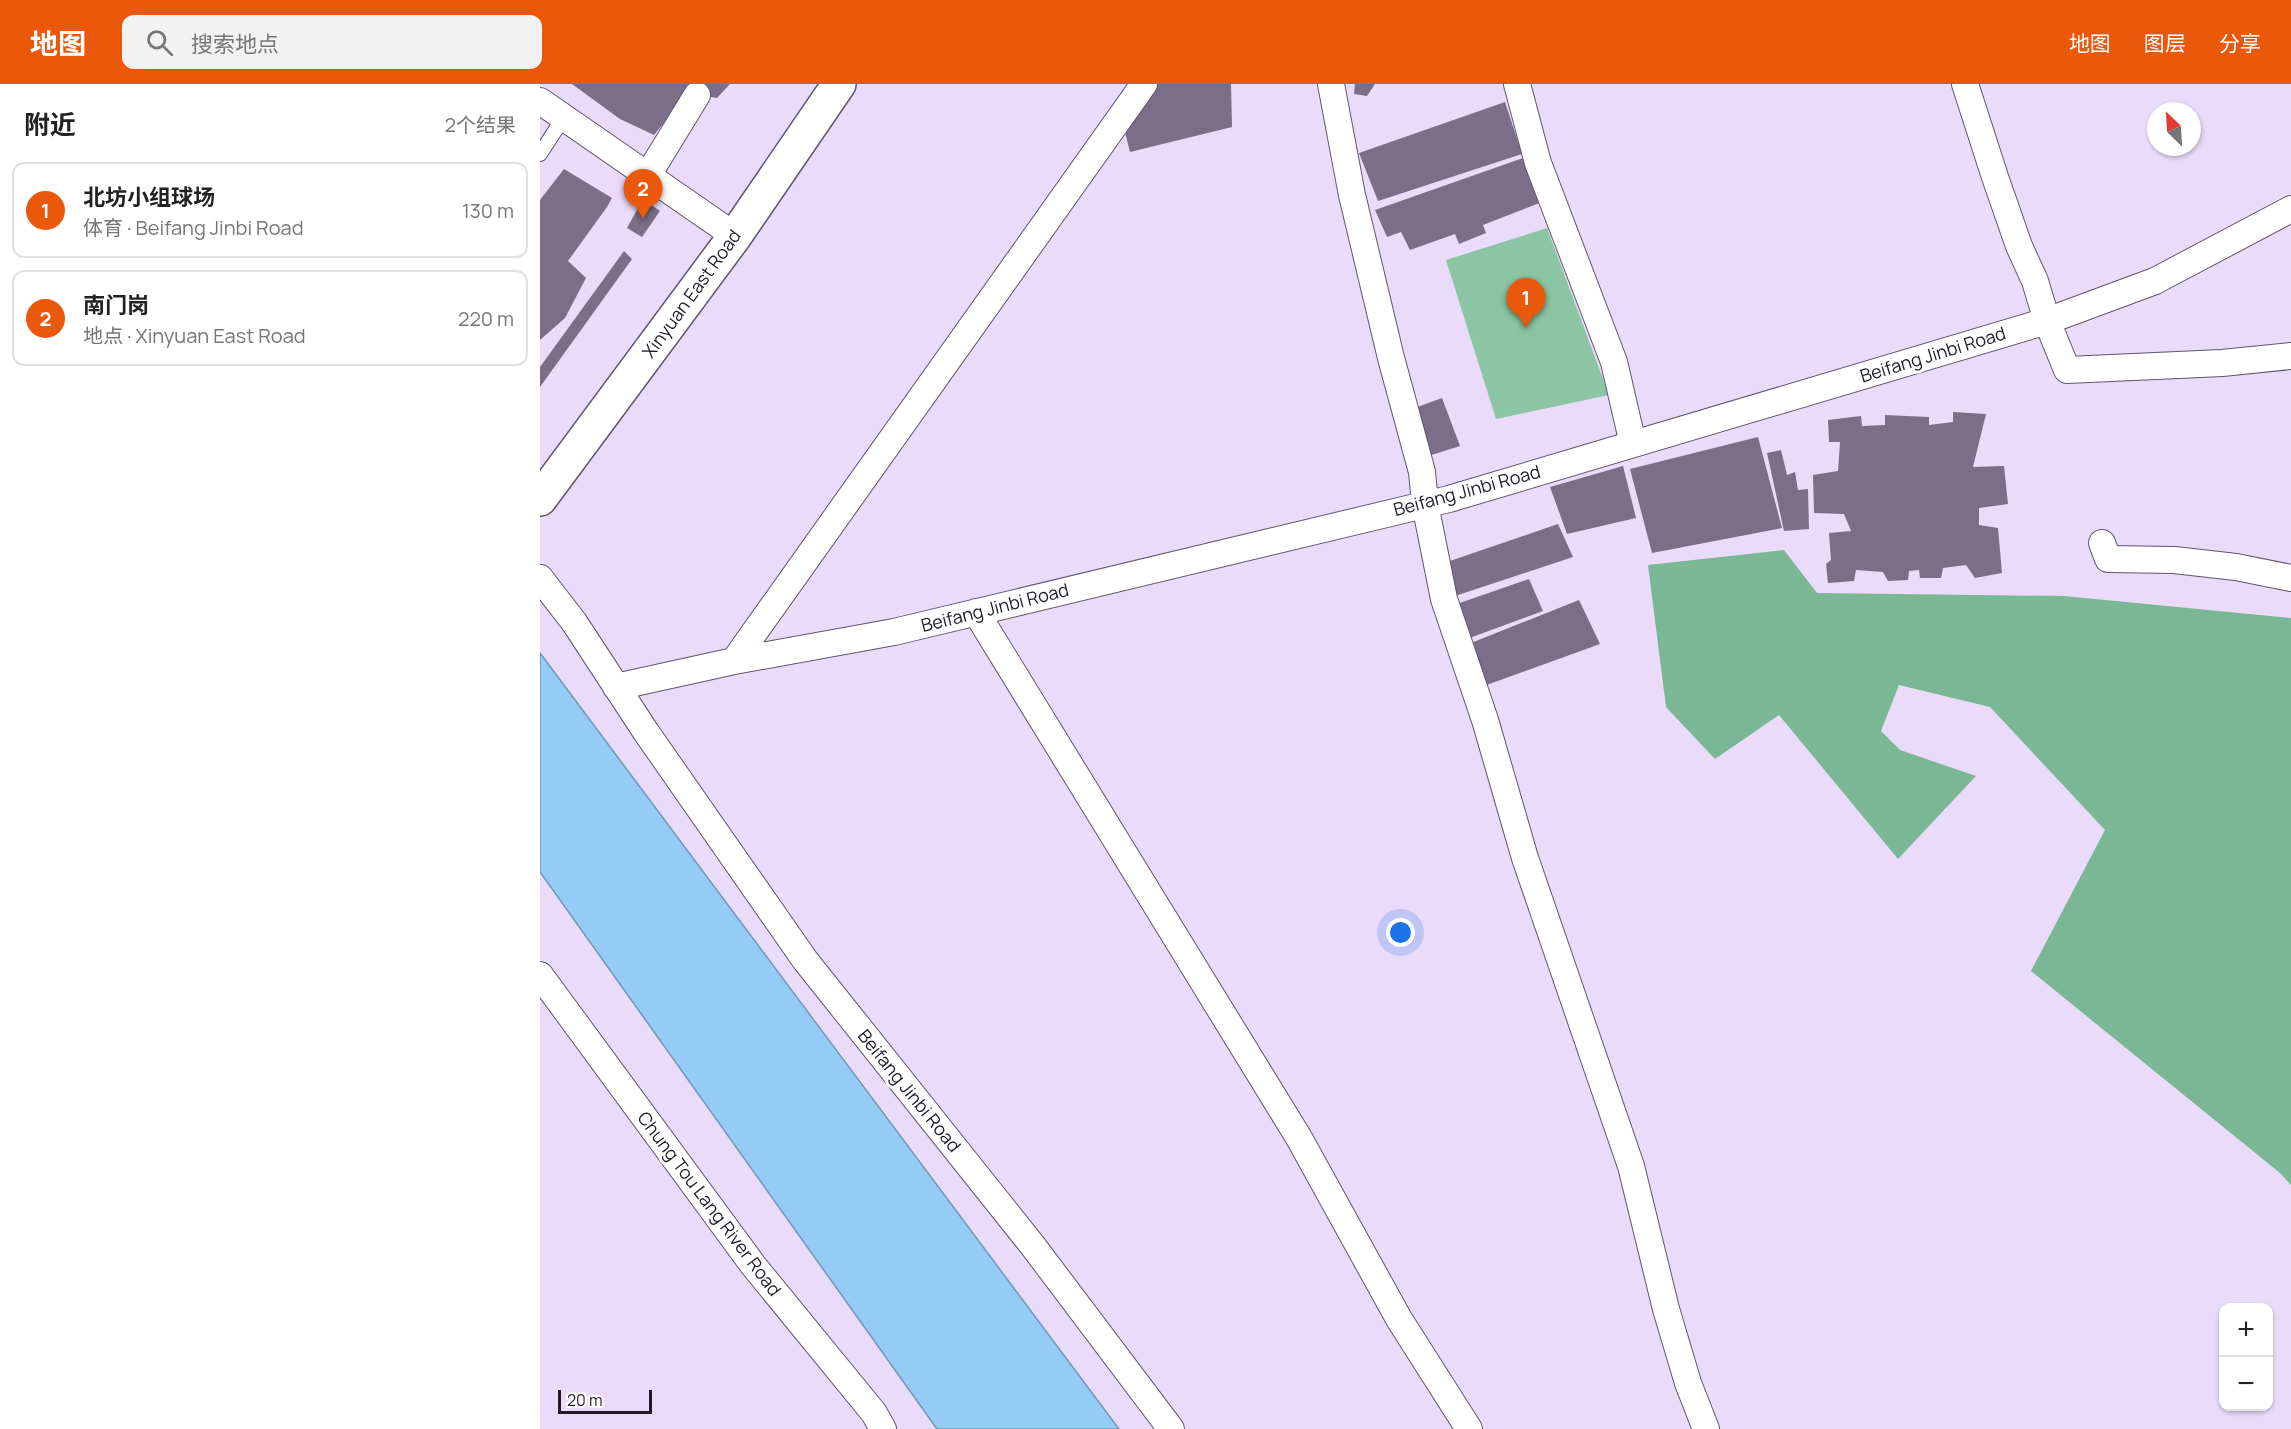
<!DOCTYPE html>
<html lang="zh">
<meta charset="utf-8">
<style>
body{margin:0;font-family:Manrope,"Noto Sans SC",sans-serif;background:#f2f2f2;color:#222}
.controls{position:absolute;right:18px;bottom:18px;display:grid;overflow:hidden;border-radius:12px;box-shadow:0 2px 4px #0004}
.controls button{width:54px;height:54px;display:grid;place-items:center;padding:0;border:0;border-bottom:2px solid #e0e0e0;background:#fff;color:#222;font:30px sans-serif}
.compass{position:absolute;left:1607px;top:18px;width:54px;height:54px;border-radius:50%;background:#fff;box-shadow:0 2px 4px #0004;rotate:335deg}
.scale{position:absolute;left:18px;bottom:15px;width:94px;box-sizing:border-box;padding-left:6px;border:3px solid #1f1a25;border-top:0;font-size:16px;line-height:21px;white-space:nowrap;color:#1f1a25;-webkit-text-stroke:4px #fff;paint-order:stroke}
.you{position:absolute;left:861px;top:849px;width:21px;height:21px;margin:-15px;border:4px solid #fff;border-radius:50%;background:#1a73e8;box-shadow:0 0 0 9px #1a73e833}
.badge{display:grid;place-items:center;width:39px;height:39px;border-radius:50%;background:#ea580c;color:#fff;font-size:20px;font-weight:700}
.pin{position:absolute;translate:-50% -50px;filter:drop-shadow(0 2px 3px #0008)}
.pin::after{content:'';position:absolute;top:32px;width:21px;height:18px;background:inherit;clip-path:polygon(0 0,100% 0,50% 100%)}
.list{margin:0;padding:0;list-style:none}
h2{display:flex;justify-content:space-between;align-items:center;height:78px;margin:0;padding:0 24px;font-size:26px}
h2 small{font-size:20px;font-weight:400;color:#767676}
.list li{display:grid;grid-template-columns:39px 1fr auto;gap:18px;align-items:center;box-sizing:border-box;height:96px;margin:0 12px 12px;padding:0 12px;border:2px solid #e0e0e0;border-radius:12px}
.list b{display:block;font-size:22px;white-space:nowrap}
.list p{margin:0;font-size:20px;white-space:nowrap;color:#767676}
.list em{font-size:20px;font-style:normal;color:#767676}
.icon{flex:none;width:33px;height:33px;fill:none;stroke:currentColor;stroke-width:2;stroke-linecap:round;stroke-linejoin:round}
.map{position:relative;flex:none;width:1751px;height:1345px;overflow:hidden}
header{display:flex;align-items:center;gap:36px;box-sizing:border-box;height:84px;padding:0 30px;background:#ea580c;color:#fff}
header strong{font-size:28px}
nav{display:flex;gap:33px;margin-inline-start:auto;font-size:21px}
.search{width:420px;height:54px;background:#f2f2f2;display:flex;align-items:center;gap:15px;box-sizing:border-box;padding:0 21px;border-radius:12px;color:#767676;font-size:22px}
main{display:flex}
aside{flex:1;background:#fff}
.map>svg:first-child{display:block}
.green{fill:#8cc5a3}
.forest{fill:#7ab794}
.water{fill:#94ccf5;stroke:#7197b7;stroke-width:1.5}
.building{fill:#7b6e89}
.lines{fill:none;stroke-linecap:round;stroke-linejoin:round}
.service-casing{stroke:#60546e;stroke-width:16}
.minor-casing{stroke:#60546e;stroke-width:28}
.tertiary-casing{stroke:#60546e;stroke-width:36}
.service{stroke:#fff;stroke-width:14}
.minor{stroke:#fff;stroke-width:26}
.tertiary{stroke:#fff;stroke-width:33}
.labels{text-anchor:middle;stroke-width:6;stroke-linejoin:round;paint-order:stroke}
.street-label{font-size:18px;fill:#1f1a25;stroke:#fff}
</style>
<header>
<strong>地图</strong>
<div class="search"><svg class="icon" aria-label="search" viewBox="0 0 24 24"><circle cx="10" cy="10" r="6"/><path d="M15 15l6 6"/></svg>搜索地点</div>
<nav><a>地图</a><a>图层</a><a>分享</a></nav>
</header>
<main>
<aside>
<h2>附近<small>2个结果</small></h2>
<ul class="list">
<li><span class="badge">1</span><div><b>北坊小组球场</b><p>体育 · Beifang Jinbi Road</p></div><em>130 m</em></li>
<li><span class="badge">2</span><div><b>南门岗</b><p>地点 · Xinyuan East Road</p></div><em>220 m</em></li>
</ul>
</aside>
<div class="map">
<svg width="1751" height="1345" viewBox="0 0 1751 1345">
<rect width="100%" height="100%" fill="#e9dbf9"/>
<path class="green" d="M1007,144L1069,311L956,335L906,176Z"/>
<path class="forest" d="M1244,466L1277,509L1524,512L1751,534V1101L1740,1089L1491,887L1565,746L1450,623L1359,601L1341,647L1360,666L1436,692L1358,775L1239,631L1175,675L1126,623L1108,481Z"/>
<path class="water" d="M0,569L579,1345H397L0,788Z"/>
<path class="building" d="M32,0H190L177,14L148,9L114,51L80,35Z
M614,0H691L692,43L590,68L584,44Z
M815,0H835L827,12L814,10Z
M965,18L982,70L838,117L819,69Z
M983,74L1002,118L943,141L946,149L919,160L915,150L870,166L861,148L847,153L835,126Z
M24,85L72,114L67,123L28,177L46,194L25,234L0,256V116Z
M103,115L120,127L102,153L87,144Z
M84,167L92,175L0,303V283Z
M902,314L920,362L885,373L869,326Z
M1413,328L1446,330L1433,383L1464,382L1468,420L1439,424V441L1458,444L1462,489L1435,494L1426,481L1403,484L1401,494H1380L1379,486L1369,487L1368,496L1348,497L1343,488L1316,486L1314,497L1288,499L1286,480L1291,476L1289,449L1311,447L1304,430L1274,429L1273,391L1298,387L1300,358H1289L1288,336L1321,332L1322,342L1345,341V331L1389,333V341L1413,338Z
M1218,353L1242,444L1112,469L1090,385Z
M1241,366L1247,391L1255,388L1258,406L1268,405L1269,445L1244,447L1227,369Z
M1083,382L1096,434L1027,450L1010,403Z
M1018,440L1033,473L912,513L904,479Z
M989,495L1003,527L924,556L911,522Z
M1039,516L1060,560L941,603L926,561Z"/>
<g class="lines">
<g class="service-casing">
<path id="service" d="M0,70L24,33"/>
</g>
<g class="minor-casing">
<path id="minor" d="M791,0L812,111L851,274L882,388L885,420L904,515L945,636L985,774L1091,1082L1126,1225L1148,1299L1166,1345
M977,0L998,79L1074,278L1093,360
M1425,0L1455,93L1479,162L1495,197L1507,237L1527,286L1682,279L1751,272
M0,17L195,152
M108,91L157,11
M1562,459L1568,475L1634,476L1696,483L1751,494
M0,494L34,538L106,648L265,876L493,1162L631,1345
M436,528L759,1054L859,1235L929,1345
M194,577L604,0
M76,603L194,577L354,548L909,415L1507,237L1615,197L1751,125
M0,891L213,1181L334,1329L343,1345"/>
</g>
<g class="tertiary-casing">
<path id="tertiary" d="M0,415L195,152L299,0"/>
</g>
<use href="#service" class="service"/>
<use href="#minor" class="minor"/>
<use href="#tertiary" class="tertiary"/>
</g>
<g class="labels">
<g class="street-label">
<text transform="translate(152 210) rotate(-54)" y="6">Xinyuan East Road</text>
<text transform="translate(1393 271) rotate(-17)" y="6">Beifang Jinbi Road</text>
<text transform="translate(927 407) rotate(-15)" y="6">Beifang Jinbi Road</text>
<text transform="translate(455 524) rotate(-14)" y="6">Beifang Jinbi Road</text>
<text transform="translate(369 1007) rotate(51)" y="6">Beifang Jinbi Road</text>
<text transform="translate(169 1120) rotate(53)" y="6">Chung Tou Lang River Road</text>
</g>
</g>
</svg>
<div class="controls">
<button>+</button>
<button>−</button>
</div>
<svg class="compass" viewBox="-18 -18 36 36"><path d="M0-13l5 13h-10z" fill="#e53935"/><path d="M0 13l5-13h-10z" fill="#767676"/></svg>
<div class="scale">20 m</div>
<div class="you"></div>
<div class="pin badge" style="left:986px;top:244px">1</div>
<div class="pin badge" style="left:103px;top:135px">2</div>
</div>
</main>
